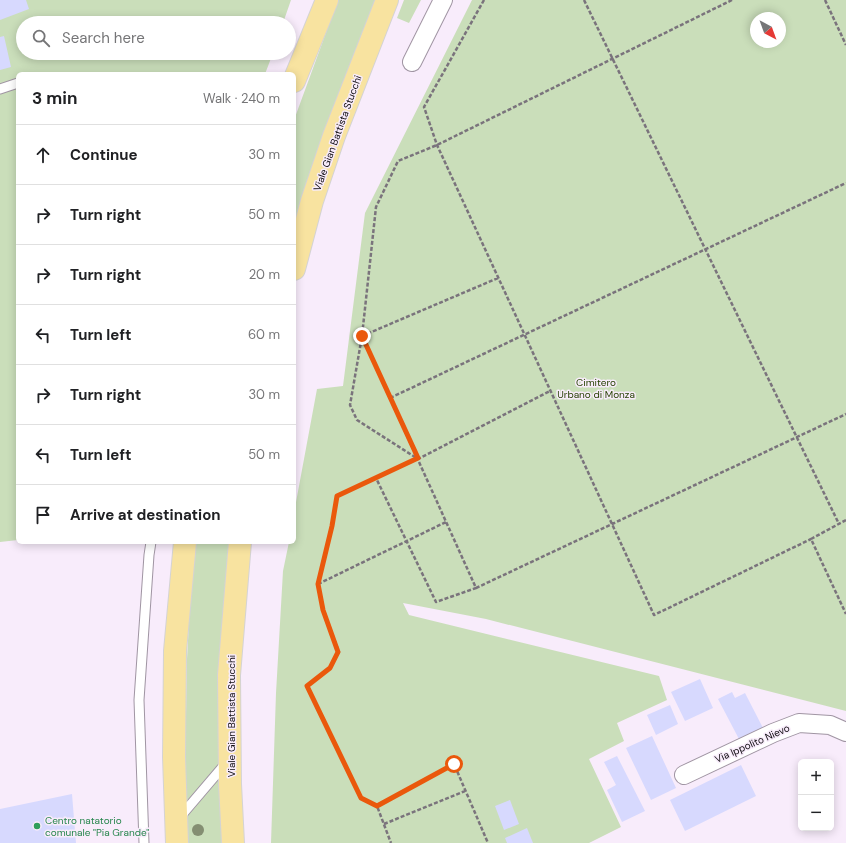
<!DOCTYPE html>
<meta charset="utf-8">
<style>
body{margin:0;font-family:"DM Sans",sans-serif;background:#f2f2f2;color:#202124}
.controls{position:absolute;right:12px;bottom:12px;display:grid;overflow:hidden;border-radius:6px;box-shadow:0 2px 10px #0003}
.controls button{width:36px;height:36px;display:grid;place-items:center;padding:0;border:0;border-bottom:1px solid #e0e0e0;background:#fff;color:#202124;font:20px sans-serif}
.compass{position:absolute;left:750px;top:12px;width:36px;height:36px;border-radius:50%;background:#fff;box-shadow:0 2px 10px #0003;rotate:139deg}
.stop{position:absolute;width:12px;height:12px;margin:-9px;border:3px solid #ea580c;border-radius:50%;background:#fff}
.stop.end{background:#ea580c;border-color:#fff;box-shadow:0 1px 4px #0008}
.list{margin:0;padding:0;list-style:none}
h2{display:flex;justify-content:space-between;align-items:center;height:52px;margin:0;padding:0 16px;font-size:17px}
h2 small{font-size:13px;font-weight:400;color:#757577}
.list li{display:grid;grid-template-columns:26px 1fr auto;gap:12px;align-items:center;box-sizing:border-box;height:60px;padding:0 16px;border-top:1px solid #e0e0e0}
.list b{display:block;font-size:15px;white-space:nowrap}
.list em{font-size:13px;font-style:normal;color:#757577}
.icon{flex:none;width:22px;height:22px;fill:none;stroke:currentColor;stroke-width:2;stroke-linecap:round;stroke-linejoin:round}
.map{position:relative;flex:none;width:846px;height:843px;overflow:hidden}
.search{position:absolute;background:#fff;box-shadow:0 2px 10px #0003;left:16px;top:16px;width:280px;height:44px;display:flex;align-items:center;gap:10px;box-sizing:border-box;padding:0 14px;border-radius:22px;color:#757577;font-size:15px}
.panel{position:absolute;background:#fff;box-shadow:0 2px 10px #0003;left:16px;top:72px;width:280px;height:472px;border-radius:6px}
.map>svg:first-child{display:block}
.green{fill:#cadeba;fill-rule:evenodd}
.building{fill:#d7d9fe}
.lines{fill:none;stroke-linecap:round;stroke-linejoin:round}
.service-casing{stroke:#a095a3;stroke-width:11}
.minor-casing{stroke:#a095a3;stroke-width:20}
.primary-casing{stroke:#d4d3d4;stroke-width:24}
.path{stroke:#7a737c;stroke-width:2.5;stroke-dasharray:4 2;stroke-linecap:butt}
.service{stroke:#fff;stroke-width:9}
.minor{stroke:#fff;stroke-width:18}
.primary{stroke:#f8e3a0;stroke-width:22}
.tree{fill:#848e72}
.route{stroke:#ea580c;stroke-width:5}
.leisure-dot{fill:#2e9e5b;stroke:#f8ecfb;stroke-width:1.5}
.labels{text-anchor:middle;stroke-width:3;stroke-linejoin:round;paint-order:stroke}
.street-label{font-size:10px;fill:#0e0b0f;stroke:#f8ecfb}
.park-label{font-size:10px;fill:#264102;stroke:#f8ecfb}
.leisure-label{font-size:10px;fill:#27864d;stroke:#f8ecfb;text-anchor:start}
</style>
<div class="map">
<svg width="846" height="843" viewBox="0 0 846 843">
<rect width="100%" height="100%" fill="#f8ecfb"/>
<path class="green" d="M0,0H291L283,23H23V53H273L265,74H18V540L0,542Z
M338,0H376L294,232V120Z
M404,0H421L409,23L397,18Z
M472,0H846V711L486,619L403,603L409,615L659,676L667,700L617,723L624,741L589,759L621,827L589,843H271L276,693L283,571L289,542H294V513L317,389L343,386L365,213ZM756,18H780V42H756Z
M196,542H233L224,843H185L184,829L187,659L192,568Z"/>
<path class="building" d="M0,0H26L29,9L0,20Z
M4,36L11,67L0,70V37Z
M700,679L713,708L685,721L671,692Z
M732,692L735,698L745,693L763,728L740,741L718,699Z
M670,705L678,724L656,735L647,715Z
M652,736L676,788L651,800L626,748Z
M617,756L645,811L622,822L607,790L616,785L604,762Z
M741,765L756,796L685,831L670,800Z
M72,794L76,843H0V809Z
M510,800L519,824L504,830L495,806Z
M527,828L533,843H507L505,838Z"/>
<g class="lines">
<g class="service-casing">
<path id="service" d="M0,89L18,83
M180,817L226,763
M144,843L139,700L149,555L151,542"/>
</g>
<g class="minor-casing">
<path id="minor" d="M412,62L443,0
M684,775L773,733L799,723L830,725L846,732"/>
</g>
<g class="primary-casing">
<path id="primary" d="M294,81L327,0
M294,269L312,201L334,136L387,0
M177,843L174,757L175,651L185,542
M233,843L230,784L229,675L240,542"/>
</g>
<path class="path" d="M484,0L424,107L437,145L654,615L811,539
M584,0L839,524
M732,0L437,145L398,161L376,207L362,336L476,588L846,414
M825,0L846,45
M498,278L362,336L350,405L357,420L418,459L550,391
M390,398L846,183
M417,459L376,478L436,602L476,588
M376,478L337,496L332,526L318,584L323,610L339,652L330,668L307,686L361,798L377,806L391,843
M846,520L811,539L846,614
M318,584L446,522
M377,806L454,764L488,843
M384,824L465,791"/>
<use href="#service" class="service"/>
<use href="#minor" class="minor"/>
<use href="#primary" class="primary"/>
</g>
<circle class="tree" cx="198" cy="830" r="6"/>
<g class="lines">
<path class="route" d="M362,336L418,458L337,496L332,526L318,584L323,610L338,652L330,668L307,686L361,798L377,806L454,764"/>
</g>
<circle class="leisure-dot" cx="37" cy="826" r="4"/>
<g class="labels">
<g class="street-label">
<text transform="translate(337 133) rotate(-70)" y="4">Viale Gian Battista Stucchi</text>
<text transform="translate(231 716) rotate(-90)" y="4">Viale Gian Battista Stucchi</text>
<text transform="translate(752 743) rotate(-24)" y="4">Via Ippolito Nievo</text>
</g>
<g class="park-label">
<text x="596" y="386">Cimitero<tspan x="596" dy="12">Urbano di Monza</tspan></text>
</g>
<g class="leisure-label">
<text x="45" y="824">Centro natatorio<tspan x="45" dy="12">comunale "Pia Grande"</tspan></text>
</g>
</g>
</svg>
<div class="controls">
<button>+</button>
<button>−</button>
</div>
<svg class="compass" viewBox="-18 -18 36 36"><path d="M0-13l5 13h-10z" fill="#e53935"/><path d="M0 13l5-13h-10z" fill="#757577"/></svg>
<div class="stop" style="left:454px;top:764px"></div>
<div class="stop end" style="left:362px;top:336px"></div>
<div class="search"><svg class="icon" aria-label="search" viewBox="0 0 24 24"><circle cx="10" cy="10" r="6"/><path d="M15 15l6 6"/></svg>Search here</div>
<section class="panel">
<h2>3 min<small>Walk · 240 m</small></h2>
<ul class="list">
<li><svg class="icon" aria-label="ahead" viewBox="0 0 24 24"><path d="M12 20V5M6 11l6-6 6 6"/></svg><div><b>Continue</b></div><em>30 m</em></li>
<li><svg class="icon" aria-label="right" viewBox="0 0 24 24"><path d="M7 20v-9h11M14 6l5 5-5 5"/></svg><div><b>Turn right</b></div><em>50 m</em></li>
<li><svg class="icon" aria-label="right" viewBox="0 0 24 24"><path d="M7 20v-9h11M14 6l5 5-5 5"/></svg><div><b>Turn right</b></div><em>20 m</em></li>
<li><svg class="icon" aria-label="left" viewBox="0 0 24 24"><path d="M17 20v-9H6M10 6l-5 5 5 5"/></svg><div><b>Turn left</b></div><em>60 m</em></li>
<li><svg class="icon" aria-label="right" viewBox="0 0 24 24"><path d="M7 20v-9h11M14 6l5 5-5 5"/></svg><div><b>Turn right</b></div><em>30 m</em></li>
<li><svg class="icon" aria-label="left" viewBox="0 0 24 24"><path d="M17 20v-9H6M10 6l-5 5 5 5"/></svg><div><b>Turn left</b></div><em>50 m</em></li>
<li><svg class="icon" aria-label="arrive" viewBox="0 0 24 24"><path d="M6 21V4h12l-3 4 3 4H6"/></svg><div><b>Arrive at destination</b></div></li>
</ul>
</section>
</div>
